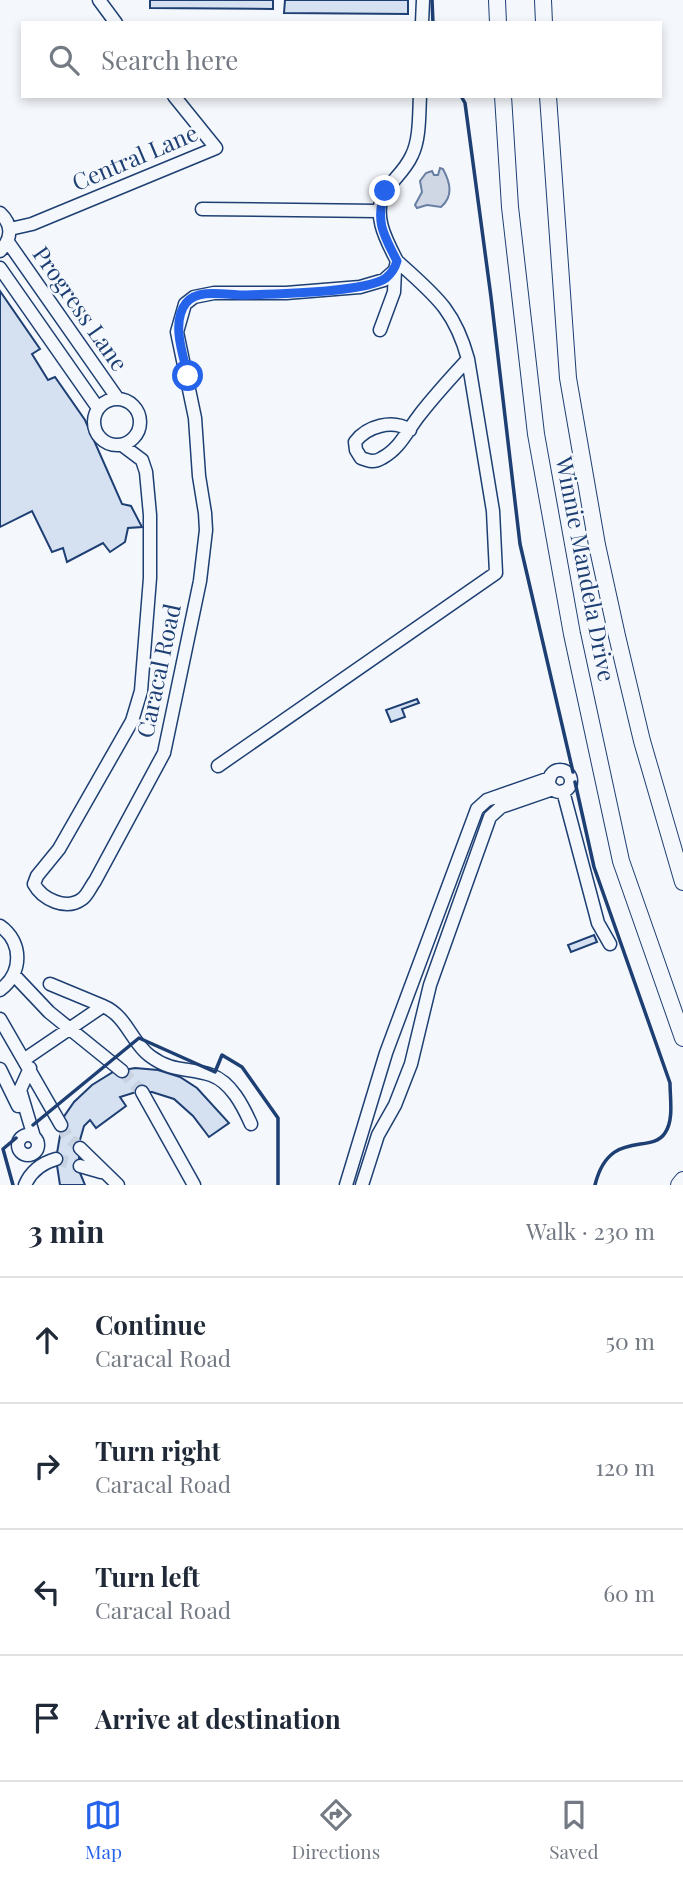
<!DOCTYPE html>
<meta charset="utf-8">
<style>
body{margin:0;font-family:"Playfair Display",serif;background:#f2f2f3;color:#1f2937}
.stop{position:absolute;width:21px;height:21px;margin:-16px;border:5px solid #2563eb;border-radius:50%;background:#fff}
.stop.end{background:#2563eb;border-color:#fff;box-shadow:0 2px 7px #0008}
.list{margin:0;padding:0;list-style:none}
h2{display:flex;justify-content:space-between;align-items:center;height:91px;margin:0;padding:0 28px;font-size:30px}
h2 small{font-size:23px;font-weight:400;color:#747a83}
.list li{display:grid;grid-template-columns:46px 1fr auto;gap:21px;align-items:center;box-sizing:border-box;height:126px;padding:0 28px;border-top:2px solid #e0e1e3}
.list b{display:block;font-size:26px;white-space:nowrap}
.list p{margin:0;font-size:23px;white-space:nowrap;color:#747a83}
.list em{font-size:23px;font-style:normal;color:#747a83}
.icon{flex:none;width:38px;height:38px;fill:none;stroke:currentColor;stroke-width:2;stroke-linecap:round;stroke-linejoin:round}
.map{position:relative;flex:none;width:683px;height:1185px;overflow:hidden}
.search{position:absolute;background:#fff;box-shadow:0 4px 10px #0003;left:21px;right:21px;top:21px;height:77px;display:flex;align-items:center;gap:18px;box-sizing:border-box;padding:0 24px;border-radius:0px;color:#747a83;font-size:26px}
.sheet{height:595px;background:#fff}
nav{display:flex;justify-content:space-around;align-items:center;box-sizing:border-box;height:98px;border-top:2px solid #e0e1e3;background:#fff;font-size:19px;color:#747a83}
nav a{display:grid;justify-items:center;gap:4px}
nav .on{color:#2563eb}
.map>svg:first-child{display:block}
.water{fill:#cfd7e4;stroke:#687fa3;stroke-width:2}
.building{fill:#d5e0f0;stroke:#1d3f73;stroke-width:2}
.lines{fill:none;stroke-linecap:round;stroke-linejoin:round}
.minor-tunnel{stroke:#c9d2e0;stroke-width:12;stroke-dasharray:12 6;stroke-linecap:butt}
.minor-casing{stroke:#1d3f73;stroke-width:15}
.major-casing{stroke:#1d3f73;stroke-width:18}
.minor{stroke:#f4f7fb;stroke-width:12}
.major{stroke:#f4f7fb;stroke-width:16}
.wall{stroke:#1d3f73;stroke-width:3.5}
.route{stroke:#2563eb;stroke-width:9}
.labels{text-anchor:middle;stroke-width:5;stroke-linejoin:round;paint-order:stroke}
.street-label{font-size:23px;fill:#1d3f73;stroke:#f4f7fb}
</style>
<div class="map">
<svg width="683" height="1185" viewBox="0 0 683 1185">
<rect width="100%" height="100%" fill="#f4f7fb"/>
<path class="water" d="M440,168L443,169C450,182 454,196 441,207L427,205L417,208L415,205L422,192L420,181L426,173L432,171L434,175H438Z"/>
<path class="building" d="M150,0H273V9L150,8Z
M285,0H408V14L284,13Z
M0,291L40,349L32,354L48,380L55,377L85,420L122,504L131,506L142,527L128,528L125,542L110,552L103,543L67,562L63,548L52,552L32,511L0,527Z
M417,699L419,703L402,709L405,717L391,722L386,710Z
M594,935L597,942L571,952L568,945Z
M135,1068L158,1070L180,1077L197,1088L229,1123L209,1137L193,1116L174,1099L152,1092H136L120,1097L126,1106L96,1128L90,1120L84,1126L80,1140L79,1157L80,1173L85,1185H60L56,1159L63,1118L74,1102L92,1085L113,1072Z"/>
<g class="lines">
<path class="minor-tunnel" d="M122,1071L142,1092
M61,1125L67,1136L80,1148
M56,1159L80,1166"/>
<g class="minor-casing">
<path id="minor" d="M99,0L116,23
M422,23L423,0
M202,209L378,211
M0,213C13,225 12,239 0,251
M10,229L32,224L216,148L174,96
M8,242L118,399
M397,261C434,295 454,308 468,359C451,378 433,397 418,417C406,433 399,449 382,458C374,463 369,461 361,458L356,450L355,442C367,426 392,419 410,430
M0,268L98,408
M380,330L394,292L395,270
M94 422a23 23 0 1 1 46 0a23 23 0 1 1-46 0Z
M122,445L142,460L146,472L150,515V578L141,691L132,721L59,849L37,876L34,884C42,899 66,911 82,899C87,896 91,886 95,881L164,753L200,581L206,530L205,513L199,476L195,418L177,332L185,304L194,297L214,293H286L360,287L384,280L395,270L397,261C386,240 371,213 386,190C395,178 406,169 412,155C420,139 419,114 420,96
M218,766L496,573L493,511L468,359
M549 781a11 11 0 1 1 22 0a11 11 0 1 1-22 0Z
M563,791L598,923L610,944
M0,926C23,942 23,973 0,990
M14,975L49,1012L122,1071
M50,984L103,1006
M0,1019L61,1125
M25,1059L103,1006C127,1016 131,1042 150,1056C173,1073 188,1067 211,1075C231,1082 243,1106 251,1124
M30,1068L20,1090L34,1137
M0,1069L18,1106
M142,1092L194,1185
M18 1145a10 10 0 1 1 20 0a10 10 0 1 1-20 0Z
M80,1148L118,1185
M80,1166L101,1172
M25,1185C31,1171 42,1163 56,1159
M346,1185L386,1053L477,809L487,800L550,778
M362,1185L378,1135L395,1105L411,1064L430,985L490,817L501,807L553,789"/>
</g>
<g class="major-casing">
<path id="major" d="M497,0L498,23
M543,0L544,23
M503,96L510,207L536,434L572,634L621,861L683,1038
M548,96L568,378L597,545L617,636L642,741L683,882
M679,1185L683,1180"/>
</g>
<use href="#minor" class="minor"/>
<use href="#major" class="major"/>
<path class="wall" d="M432,0L433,23
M461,96L465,103L491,297L520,544L573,772
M575,782L594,867L670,1083C670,1098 674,1120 665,1133C651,1155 609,1128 595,1185
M33,1125L139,1038L215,1072L222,1055L242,1067L278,1118V1185
M13,1185L3,1149L16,1138"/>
</g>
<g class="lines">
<path class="route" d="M188,376C183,355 171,322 186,303C198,288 226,295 242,295C271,294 365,293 386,278C392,273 395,268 397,261C383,234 375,221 385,191"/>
</g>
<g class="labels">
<g class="street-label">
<text transform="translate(135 158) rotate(-23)" y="8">Central Lane</text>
<text transform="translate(80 309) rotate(55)" y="8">Progress Lane</text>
<text transform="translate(585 569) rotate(79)" y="8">Winnie Mandela Drive</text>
<text transform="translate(159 671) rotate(-78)" y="8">Caracal Road</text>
</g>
</g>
</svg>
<div class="stop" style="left:188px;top:376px"></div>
<div class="stop end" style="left:385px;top:191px"></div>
<div class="search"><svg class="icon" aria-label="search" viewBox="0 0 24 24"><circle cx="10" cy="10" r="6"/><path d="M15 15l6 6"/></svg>Search here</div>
</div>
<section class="sheet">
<h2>3 min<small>Walk · 230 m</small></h2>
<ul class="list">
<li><svg class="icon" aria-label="ahead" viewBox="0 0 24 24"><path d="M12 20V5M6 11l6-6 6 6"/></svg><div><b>Continue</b><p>Caracal Road</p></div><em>50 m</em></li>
<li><svg class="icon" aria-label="right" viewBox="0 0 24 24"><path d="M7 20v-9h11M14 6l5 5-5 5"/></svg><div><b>Turn right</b><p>Caracal Road</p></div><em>120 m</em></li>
<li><svg class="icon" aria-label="left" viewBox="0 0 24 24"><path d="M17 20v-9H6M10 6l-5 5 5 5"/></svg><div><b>Turn left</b><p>Caracal Road</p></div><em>60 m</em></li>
<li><svg class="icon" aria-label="arrive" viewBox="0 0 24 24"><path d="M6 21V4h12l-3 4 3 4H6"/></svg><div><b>Arrive at destination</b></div></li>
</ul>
</section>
<nav>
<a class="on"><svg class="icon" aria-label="map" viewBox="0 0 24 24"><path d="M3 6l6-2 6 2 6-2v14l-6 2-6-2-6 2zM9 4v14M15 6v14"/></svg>Map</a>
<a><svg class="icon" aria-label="directions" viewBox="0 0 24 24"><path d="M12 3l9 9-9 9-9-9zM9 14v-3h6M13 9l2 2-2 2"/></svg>Directions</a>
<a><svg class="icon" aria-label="saved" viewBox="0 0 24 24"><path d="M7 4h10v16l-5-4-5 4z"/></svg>Saved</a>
</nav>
